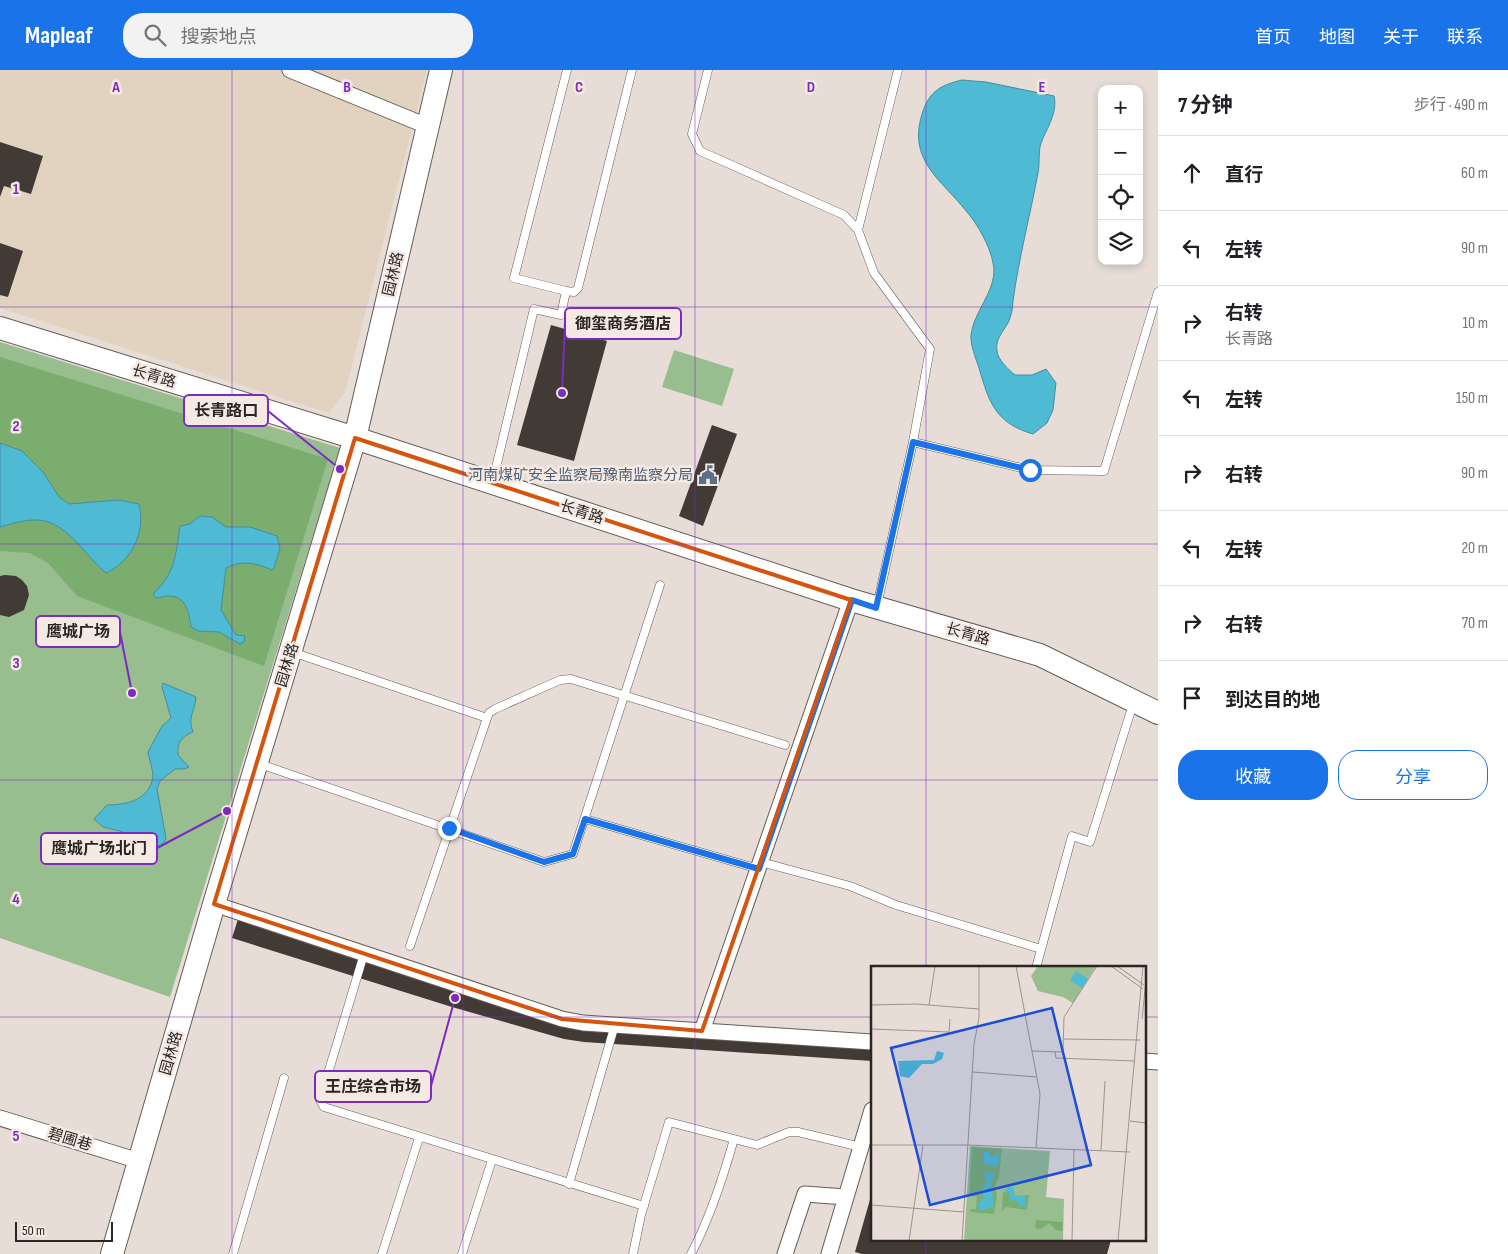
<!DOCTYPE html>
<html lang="zh">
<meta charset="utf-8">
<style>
body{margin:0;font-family:"Sofia Sans Condensed","Noto Sans SC",sans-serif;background:#f2f2f2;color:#202124}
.controls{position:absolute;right:15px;top:15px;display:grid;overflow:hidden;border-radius:10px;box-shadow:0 2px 8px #0003}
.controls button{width:45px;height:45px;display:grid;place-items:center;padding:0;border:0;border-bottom:1px solid #e0e0e0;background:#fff;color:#202124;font:25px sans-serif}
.scale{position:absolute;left:15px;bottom:12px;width:98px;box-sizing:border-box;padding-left:5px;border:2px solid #2a2624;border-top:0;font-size:14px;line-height:18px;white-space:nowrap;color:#2a2624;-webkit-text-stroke:4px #f5eae3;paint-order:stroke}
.stop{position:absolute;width:15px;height:15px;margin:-11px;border:4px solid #1a73e8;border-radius:50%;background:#fff}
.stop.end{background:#1a73e8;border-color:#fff;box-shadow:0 1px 5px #0008}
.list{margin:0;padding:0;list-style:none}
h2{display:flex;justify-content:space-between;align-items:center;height:65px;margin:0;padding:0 20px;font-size:21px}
h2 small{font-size:16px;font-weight:400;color:#757577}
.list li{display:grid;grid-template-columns:32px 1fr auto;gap:15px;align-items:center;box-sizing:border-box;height:75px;padding:0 20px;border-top:1px solid #e0e0e0}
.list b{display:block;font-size:19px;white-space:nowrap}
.list p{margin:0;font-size:16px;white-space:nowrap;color:#757577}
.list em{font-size:16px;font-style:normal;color:#757577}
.actions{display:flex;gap:10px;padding:15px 20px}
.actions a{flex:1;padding:11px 0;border:1px solid #1a73e8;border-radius:20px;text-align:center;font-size:18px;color:#1a73e8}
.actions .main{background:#1a73e8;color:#fff}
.icon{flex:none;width:28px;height:28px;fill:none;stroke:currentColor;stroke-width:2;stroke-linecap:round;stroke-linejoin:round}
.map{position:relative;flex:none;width:1158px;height:1184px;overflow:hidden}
header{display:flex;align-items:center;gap:30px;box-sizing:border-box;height:70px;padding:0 25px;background:#1a73e8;color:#fff}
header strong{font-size:24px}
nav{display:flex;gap:28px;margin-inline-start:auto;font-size:18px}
.search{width:350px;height:45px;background:#f2f2f2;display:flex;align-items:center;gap:12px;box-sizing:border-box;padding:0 18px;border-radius:20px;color:#757577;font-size:19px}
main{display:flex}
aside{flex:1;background:#fff}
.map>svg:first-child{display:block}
.commercial{fill:#e2d3c1}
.green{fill:#98bd8f}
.forest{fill:#7bad6e}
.water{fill:#4ebad4;stroke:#438e9f}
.building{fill:#423a34}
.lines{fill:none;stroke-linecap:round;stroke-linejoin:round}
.lane-casing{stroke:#655d57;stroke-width:9}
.street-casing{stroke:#655d57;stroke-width:17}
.secondary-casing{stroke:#655d57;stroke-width:24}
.lane{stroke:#fff;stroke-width:8}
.street{stroke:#fff;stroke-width:15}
.secondary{stroke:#fff;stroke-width:22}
.route{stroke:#1a73e8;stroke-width:6}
.marked{fill:none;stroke:#d5540e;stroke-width:4;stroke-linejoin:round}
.grid{fill:none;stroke:#7b2cbf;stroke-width:1;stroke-opacity:0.55}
.labels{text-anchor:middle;stroke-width:5;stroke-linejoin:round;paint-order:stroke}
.street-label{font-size:15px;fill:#2a2624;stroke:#f5eae3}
.service-label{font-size:15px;fill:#4e5e75;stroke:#f5eae3;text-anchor:end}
.inset-road{fill:none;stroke:#9b948f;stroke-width:1}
.view{fill:#1d4ed8;fill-opacity:0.15;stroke:#1d4ed8;stroke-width:2.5}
.inset-edge{fill:none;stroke:#2a2624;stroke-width:2.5}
.grid-label{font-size:16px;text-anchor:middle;font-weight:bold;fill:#7b2cbf;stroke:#f5eae3;stroke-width:5;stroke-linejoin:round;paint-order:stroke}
.leader{fill:none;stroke:#7b2cbf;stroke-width:2}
.callout-dot{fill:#7b2cbf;stroke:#f5eae3;stroke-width:2}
.callout{fill:#f5eae3;stroke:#7b2cbf;stroke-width:2}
.callout-label{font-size:16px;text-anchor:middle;font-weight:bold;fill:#2a2624}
</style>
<header>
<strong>Mapleaf</strong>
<div class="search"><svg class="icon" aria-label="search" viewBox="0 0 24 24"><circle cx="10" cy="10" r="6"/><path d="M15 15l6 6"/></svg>搜索地点</div>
<nav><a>首页</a><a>地图</a><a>关于</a><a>联系</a></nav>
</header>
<main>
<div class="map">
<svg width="1158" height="1184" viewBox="0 0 1158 1184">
<rect width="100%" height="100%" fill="#e7ddd6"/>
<path class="commercial" d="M0,0H427L345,323L328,343L0,238Z"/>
<path class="green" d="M0,272L340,378L170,927L0,868Z
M674,280L734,299L722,336L662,317Z"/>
<path class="forest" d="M0,287L328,389L264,596L77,526L48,493L30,483L0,481Z"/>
<path class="water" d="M962,10L986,12L1054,26C1058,42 1047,58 1041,73C1038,82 1040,94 1038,103C1030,146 1019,187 1013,231C1013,238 1011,247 1008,253C1003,262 995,269 997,281C998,290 1008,299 1015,305H1032L1046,299L1056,313L1053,340L1047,353L1033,364C995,353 989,332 979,298C976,289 970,274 971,265C974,240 999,218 993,193C990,176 978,155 967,142C941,109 906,90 923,41C930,21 941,15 962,10Z
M0,373L22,381L43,402L59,427L69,434L118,430L139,434C146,462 132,491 106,503C85,486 66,449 35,450C23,450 11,454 0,457Z
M200,446L212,447L226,457H250L277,466L280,479L274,498L272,500C257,493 241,490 226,498L221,540L236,565L245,566L244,572L240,574L219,562L198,561L191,557C189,543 186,525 168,526C163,526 161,528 156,528L153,524C175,504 176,484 180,456L190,454Z
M163,613L196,627C195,642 187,646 193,662C181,667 177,673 178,685L189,697L184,699H175L160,711L157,719L166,768L164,773L147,784L123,762L103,757L94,749L107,735C127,735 150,730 153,706C153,700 149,689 148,682L162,656L171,648L162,617Z"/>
<path class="building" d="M0,72L43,86L31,124L4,116L0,127Z
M0,173L23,181L8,227L0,225Z
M551,255L607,271L574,391L517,375Z
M712,355L737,364L703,456L679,446Z
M5,505L16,506L22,510L27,516L29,525L24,540L9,547L0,545V506Z
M238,849L568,952L872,974V991L584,972L564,969L452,937L232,868Z
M871,1126L872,1170H1111L1107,1184H862L855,1182Z"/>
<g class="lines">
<g class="lane-casing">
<path id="lane" d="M708,0L692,64L700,81L844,145L858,160L874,203L930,279L913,372L877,536
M858,160L898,0
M566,221L574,222L578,218L632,0
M913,372L1030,400L1104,401L1158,222
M493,410L534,239L561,245L566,221L514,208L567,0
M292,582L487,648
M260,694L544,792L573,784L660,515
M585,749L759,799
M761,792L850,816L896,835L1041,879
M410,876L487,648L489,643L495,639L560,610L571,609L785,675
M364,884L320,1030L324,1037L644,1136
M1036,898L1072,766L1090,772L1133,634
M569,1114L614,958
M233,1184L284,1008
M382,1184L419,1068
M462,1184L492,1090
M633,1184L641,1145L669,1052L757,1075L789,1062H798L861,1077
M691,1184C710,1148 723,1108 734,1069"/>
</g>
<g class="street-casing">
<path id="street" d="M290,0L427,56
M214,834L562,949L583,953L872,972
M702,961L851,530
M1144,991L1158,992
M0,1048L139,1091
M785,1184L805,1124L846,1127
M829,1184L872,1040"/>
</g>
<g class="secondary-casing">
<path id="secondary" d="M0,258L355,368L851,530L1040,585L1158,643
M112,1184L214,834L355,368L441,0"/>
</g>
<use href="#lane" class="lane"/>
<use href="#street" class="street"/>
<use href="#secondary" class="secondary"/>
</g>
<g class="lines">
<path class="route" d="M449,758L544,792L573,784L585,749L759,799L852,530L876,538L913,372L1030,400"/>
</g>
<path class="marked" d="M355,368L851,530L702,961L562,949L214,834Z"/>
<path class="grid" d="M232,0V1184M463,0V1184M695,0V1184M926,0V898M0,237H1158M0,474H1158M0,710H1158M0,947H872M1144,947H1158M926,1170V1184"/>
<defs>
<g id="civic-bare" transform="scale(1.5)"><path d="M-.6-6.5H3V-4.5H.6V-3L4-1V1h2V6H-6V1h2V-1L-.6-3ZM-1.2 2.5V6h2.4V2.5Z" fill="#5c6f8a" stroke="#f5eae3" stroke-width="2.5" paint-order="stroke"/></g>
</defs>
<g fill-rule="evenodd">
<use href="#civic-bare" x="708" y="405"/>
</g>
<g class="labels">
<g class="street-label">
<text transform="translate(393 204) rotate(-77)" y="5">园林路</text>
<text transform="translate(154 306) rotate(17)" y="5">长青路</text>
<text transform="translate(582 442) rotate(18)" y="5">长青路</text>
<text transform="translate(968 564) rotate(16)" y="5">长青路</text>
<text transform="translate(287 595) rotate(-73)" y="5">园林路</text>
<text transform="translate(171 983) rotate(-74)" y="5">园林路</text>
<text transform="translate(70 1069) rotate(17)" y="5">碧圃巷</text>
</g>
<g class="service-label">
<text x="693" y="410">河南煤矿安全监察局豫南监察分局</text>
</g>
</g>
<g transform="translate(871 896)">
<rect width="275" height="275" fill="#e7ddd6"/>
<path d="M167,0H225L202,37L192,31L167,25L160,10ZM99,180L179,185L175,231L193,233L192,275H93Z" fill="#98bd8f"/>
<path d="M101,181L131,183L128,211L124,219L126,229L123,248L100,246V243H105L106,230H98ZM138,221L142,222L144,230L158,229L156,244L135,241L131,245L132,227ZM165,254L192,256L191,265L185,264L178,257L170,263L164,262Z" fill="#7bad6e"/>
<path d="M205,5L217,13L211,22L199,14ZM66,85L73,87L71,93L62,98H51L38,112L29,110L27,95L63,94ZM118,185L119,192L129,187L125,201L113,197V186ZM113,206L124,208L119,217L123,236L122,241L109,245L106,238L113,232L110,227L116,215ZM138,221L142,222V230L155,229L154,241L149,240L145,234L138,235L139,226L133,227Z" fill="#4ebad4"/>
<path class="inset-road" d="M145,0L169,128L165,182M240,0L272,23M246,0L273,19M0,39L45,38L108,43M58,39L64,0M271,53L275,14M0,63L78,66L79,53M193,73L269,74M161,85L192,86L193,51L226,0M184,86L185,92L264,95M102,106L166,111M259,155L275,157M0,179H97L259,186M230,184L234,115M0,239L93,246M38,275L52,179M91,275L103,78L108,52V0M201,275L203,183M247,275L272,0"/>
<path class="view" d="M181,42L220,199L59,239L20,82Z"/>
<rect width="275" height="275" class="inset-edge"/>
</g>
<g class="grid-label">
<text x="116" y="22">A</text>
<text x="347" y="22">B</text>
<text x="579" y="22">C</text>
<text x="811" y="22">D</text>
<text x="1042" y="22">E</text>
<text x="16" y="124">1</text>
<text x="16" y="361">2</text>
<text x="16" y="598">3</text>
<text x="16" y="834">4</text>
<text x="16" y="1071">5</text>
</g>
<path class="leader" d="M562 323L565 253M340 399L268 341M132 623L120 562M227 741L157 778M455 928L431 1016"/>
<g class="callout-dot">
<circle cx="562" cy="323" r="5"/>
<circle cx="340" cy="399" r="5"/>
<circle cx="132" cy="623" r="5"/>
<circle cx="227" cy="741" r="5"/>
<circle cx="455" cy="928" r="5"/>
</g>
<g class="callout">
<rect x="565" y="238" width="116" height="31" rx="5"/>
<rect x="184" y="325" width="84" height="31" rx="5"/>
<rect x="36" y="546" width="84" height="31" rx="5"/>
<rect x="41" y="763" width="116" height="31" rx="5"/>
<rect x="315" y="1001" width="116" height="31" rx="5"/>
</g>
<g class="callout-label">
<text x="623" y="259">御玺商务酒店</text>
<text x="226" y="346">长青路口</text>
<text x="78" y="567">鹰城广场</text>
<text x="99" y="784">鹰城广场北门</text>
<text x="373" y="1022">王庄综合市场</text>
</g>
</svg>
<div class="controls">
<button>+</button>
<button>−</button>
<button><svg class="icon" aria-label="locate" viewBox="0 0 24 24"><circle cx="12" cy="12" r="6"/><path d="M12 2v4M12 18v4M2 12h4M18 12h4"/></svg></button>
<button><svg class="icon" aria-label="layers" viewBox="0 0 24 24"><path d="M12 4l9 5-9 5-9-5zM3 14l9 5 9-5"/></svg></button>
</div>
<div class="scale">50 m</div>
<div class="stop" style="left:1030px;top:400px"></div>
<div class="stop end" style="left:449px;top:758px"></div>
</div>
<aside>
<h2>7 分钟<small>步行 · 490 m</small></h2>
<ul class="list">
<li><svg class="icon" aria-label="ahead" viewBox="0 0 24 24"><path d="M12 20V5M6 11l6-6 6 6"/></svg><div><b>直行</b></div><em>60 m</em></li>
<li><svg class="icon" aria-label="left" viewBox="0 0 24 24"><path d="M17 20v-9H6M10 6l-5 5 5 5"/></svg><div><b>左转</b></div><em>90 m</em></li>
<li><svg class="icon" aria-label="right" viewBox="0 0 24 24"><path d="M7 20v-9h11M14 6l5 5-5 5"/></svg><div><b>右转</b><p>长青路</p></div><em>10 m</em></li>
<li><svg class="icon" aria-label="left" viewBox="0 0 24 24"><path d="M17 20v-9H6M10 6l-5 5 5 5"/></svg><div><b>左转</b></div><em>150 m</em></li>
<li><svg class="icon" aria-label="right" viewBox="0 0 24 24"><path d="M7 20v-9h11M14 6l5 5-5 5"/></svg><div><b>右转</b></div><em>90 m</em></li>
<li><svg class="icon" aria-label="left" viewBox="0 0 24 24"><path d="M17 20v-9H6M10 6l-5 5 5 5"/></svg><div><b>左转</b></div><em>20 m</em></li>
<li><svg class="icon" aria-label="right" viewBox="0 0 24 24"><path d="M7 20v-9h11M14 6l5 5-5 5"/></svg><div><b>右转</b></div><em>70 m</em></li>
<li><svg class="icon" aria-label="arrive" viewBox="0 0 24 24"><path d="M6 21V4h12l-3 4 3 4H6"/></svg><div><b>到达目的地</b></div></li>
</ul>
<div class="actions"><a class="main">收藏</a><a>分享</a></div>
</aside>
</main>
